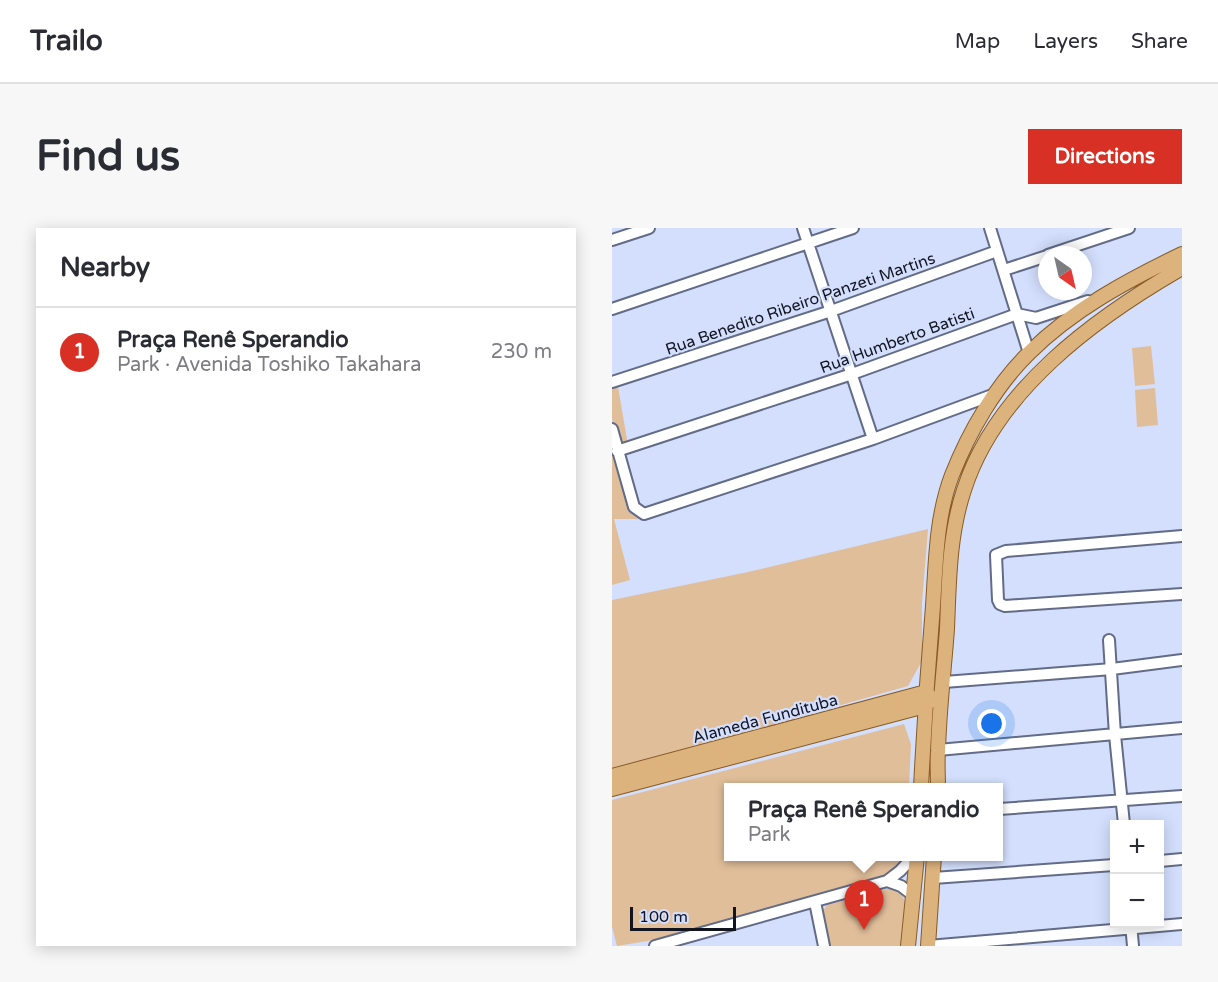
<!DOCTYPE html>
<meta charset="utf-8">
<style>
body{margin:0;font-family:"Varela Round",sans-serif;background:#f7f7f7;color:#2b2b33}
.controls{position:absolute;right:18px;bottom:18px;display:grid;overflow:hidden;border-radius:0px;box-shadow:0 3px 15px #0003}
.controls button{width:54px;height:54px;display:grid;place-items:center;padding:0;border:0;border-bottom:2px solid #e1e1e2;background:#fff;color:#2b2b33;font:30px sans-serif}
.compass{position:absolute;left:426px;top:18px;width:54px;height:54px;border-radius:50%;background:#fff;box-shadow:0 3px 15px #0003;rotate:146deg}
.scale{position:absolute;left:18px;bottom:15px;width:106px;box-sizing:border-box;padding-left:6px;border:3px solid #121520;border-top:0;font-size:16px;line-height:21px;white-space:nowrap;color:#121520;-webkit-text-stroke:4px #d3dffd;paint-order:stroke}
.you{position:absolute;left:380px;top:496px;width:21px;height:21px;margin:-15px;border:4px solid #fff;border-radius:50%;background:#1a73e8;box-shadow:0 0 0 9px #1a73e833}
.badge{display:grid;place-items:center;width:39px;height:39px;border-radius:50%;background:#d93025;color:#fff;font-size:20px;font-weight:700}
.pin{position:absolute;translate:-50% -50px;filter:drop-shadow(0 2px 3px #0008)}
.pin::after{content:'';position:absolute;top:32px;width:21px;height:18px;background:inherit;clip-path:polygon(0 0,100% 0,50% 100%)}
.popup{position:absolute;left:112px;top:555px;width:279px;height:78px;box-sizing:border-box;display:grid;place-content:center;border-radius:0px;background:#fff;filter:drop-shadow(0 2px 4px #0005);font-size:20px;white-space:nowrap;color:#7c7c81}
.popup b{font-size:22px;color:#2b2b33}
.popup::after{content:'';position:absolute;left:50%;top:100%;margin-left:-12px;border:12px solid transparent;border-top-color:#fff}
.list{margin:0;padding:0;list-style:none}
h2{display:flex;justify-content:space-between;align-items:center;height:78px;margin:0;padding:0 24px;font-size:26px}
h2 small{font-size:20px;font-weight:400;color:#7c7c81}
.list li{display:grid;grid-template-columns:39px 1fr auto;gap:18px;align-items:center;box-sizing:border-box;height:90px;padding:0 24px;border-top:2px solid #e1e1e2}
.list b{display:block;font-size:22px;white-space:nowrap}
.list p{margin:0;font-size:20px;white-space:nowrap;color:#7c7c81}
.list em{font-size:20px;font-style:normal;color:#7c7c81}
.map{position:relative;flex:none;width:570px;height:718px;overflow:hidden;border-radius:0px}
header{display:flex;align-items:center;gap:36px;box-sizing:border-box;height:84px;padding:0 30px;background:#fff;border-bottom:2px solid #e1e1e2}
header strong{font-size:28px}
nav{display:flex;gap:33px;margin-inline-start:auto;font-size:21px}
.intro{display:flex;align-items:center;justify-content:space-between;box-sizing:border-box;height:144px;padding:0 36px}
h1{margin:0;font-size:42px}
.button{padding:15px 27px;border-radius:0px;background:#d93025;color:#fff;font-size:21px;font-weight:700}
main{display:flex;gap:36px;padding:0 36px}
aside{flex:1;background:#fff;border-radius:0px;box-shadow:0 3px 15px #0003}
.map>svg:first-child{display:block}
.green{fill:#e1be9a}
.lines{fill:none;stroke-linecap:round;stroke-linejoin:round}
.minor-casing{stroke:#636c87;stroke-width:14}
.major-casing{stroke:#875b25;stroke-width:16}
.minor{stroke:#fff;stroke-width:10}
.major{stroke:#ddb37d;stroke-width:14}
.labels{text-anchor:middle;stroke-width:4.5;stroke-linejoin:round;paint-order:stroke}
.street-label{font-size:16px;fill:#121520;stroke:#d3dffd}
</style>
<header>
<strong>Trailo</strong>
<nav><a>Map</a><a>Layers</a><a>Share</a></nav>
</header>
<div class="intro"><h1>Find us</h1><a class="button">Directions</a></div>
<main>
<aside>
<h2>Nearby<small></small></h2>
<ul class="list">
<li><span class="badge">1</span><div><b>Praça Renê Sperandio</b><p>Park · Avenida Toshiko Takahara</p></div><em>230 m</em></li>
</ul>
</aside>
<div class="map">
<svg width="570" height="718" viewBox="0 0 570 718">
<rect width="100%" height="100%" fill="#d3dffd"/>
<path class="green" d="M539,118L543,156L523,158L520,120Z
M5,153L16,217L7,219L0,191V155Z
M543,160L546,197L525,199L523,162Z
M0,195L26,291H2L18,352L0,357Z
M316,301L310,375V433L296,458L0,542V372L136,344Z
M292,496L299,516L297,559L117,560V628L292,629L275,647L48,711L5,718L0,699V572Z
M279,660C303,667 293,700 291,718H215L208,687L215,677Z"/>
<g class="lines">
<g class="minor-casing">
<path id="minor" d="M191,0L261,211
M378,0L417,125
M0,12L37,0
M436,27L517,0
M392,42L435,28
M0,81L241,0
M0,154L219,83L385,23
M0,201L22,279L32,286L261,211L383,166
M5,223L240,146L405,86L424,90L476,73
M570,308L394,323L384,327L386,372L388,376L393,378L570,366
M497,412L503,507L512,596
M332,454L500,441L570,432
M326,522L570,500
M387,581L570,568
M548,633L570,631
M321,650L502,637
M275,653L289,658L302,668
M203,674L212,718
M519,696L521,718
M43,718L275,653L288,643L302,628
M316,718L570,696"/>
</g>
<g class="major-casing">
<path id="major" d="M0,548L314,464L317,468
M309,560C312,499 316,438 321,378C324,334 324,289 340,247C357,204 384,157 417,125C460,82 516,52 570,26
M326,560C326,547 325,535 326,523C327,482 332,442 335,401C337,353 337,307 352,262C384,162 483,90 570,40
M0,561L313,478L318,472
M296,718L305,628
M316,718L322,628"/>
</g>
<use href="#minor" class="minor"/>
<use href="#major" class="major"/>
</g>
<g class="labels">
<g class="street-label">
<text transform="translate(188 75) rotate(-19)" y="6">Rua Benedito Ribeiro Panzeti Martins</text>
<text transform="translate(285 112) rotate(-20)" y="6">Rua Humberto Batisti</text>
<text transform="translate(153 490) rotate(-15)" y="6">Alameda Fundituba</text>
</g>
</g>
</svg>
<div class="controls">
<button>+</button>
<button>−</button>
</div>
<svg class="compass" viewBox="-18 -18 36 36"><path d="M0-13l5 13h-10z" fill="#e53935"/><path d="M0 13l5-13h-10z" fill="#7c7c81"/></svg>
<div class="scale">100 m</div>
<div class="you"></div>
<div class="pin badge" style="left:252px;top:702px">1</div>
<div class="popup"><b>Praça Renê Sperandio</b>Park</div>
</div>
</main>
